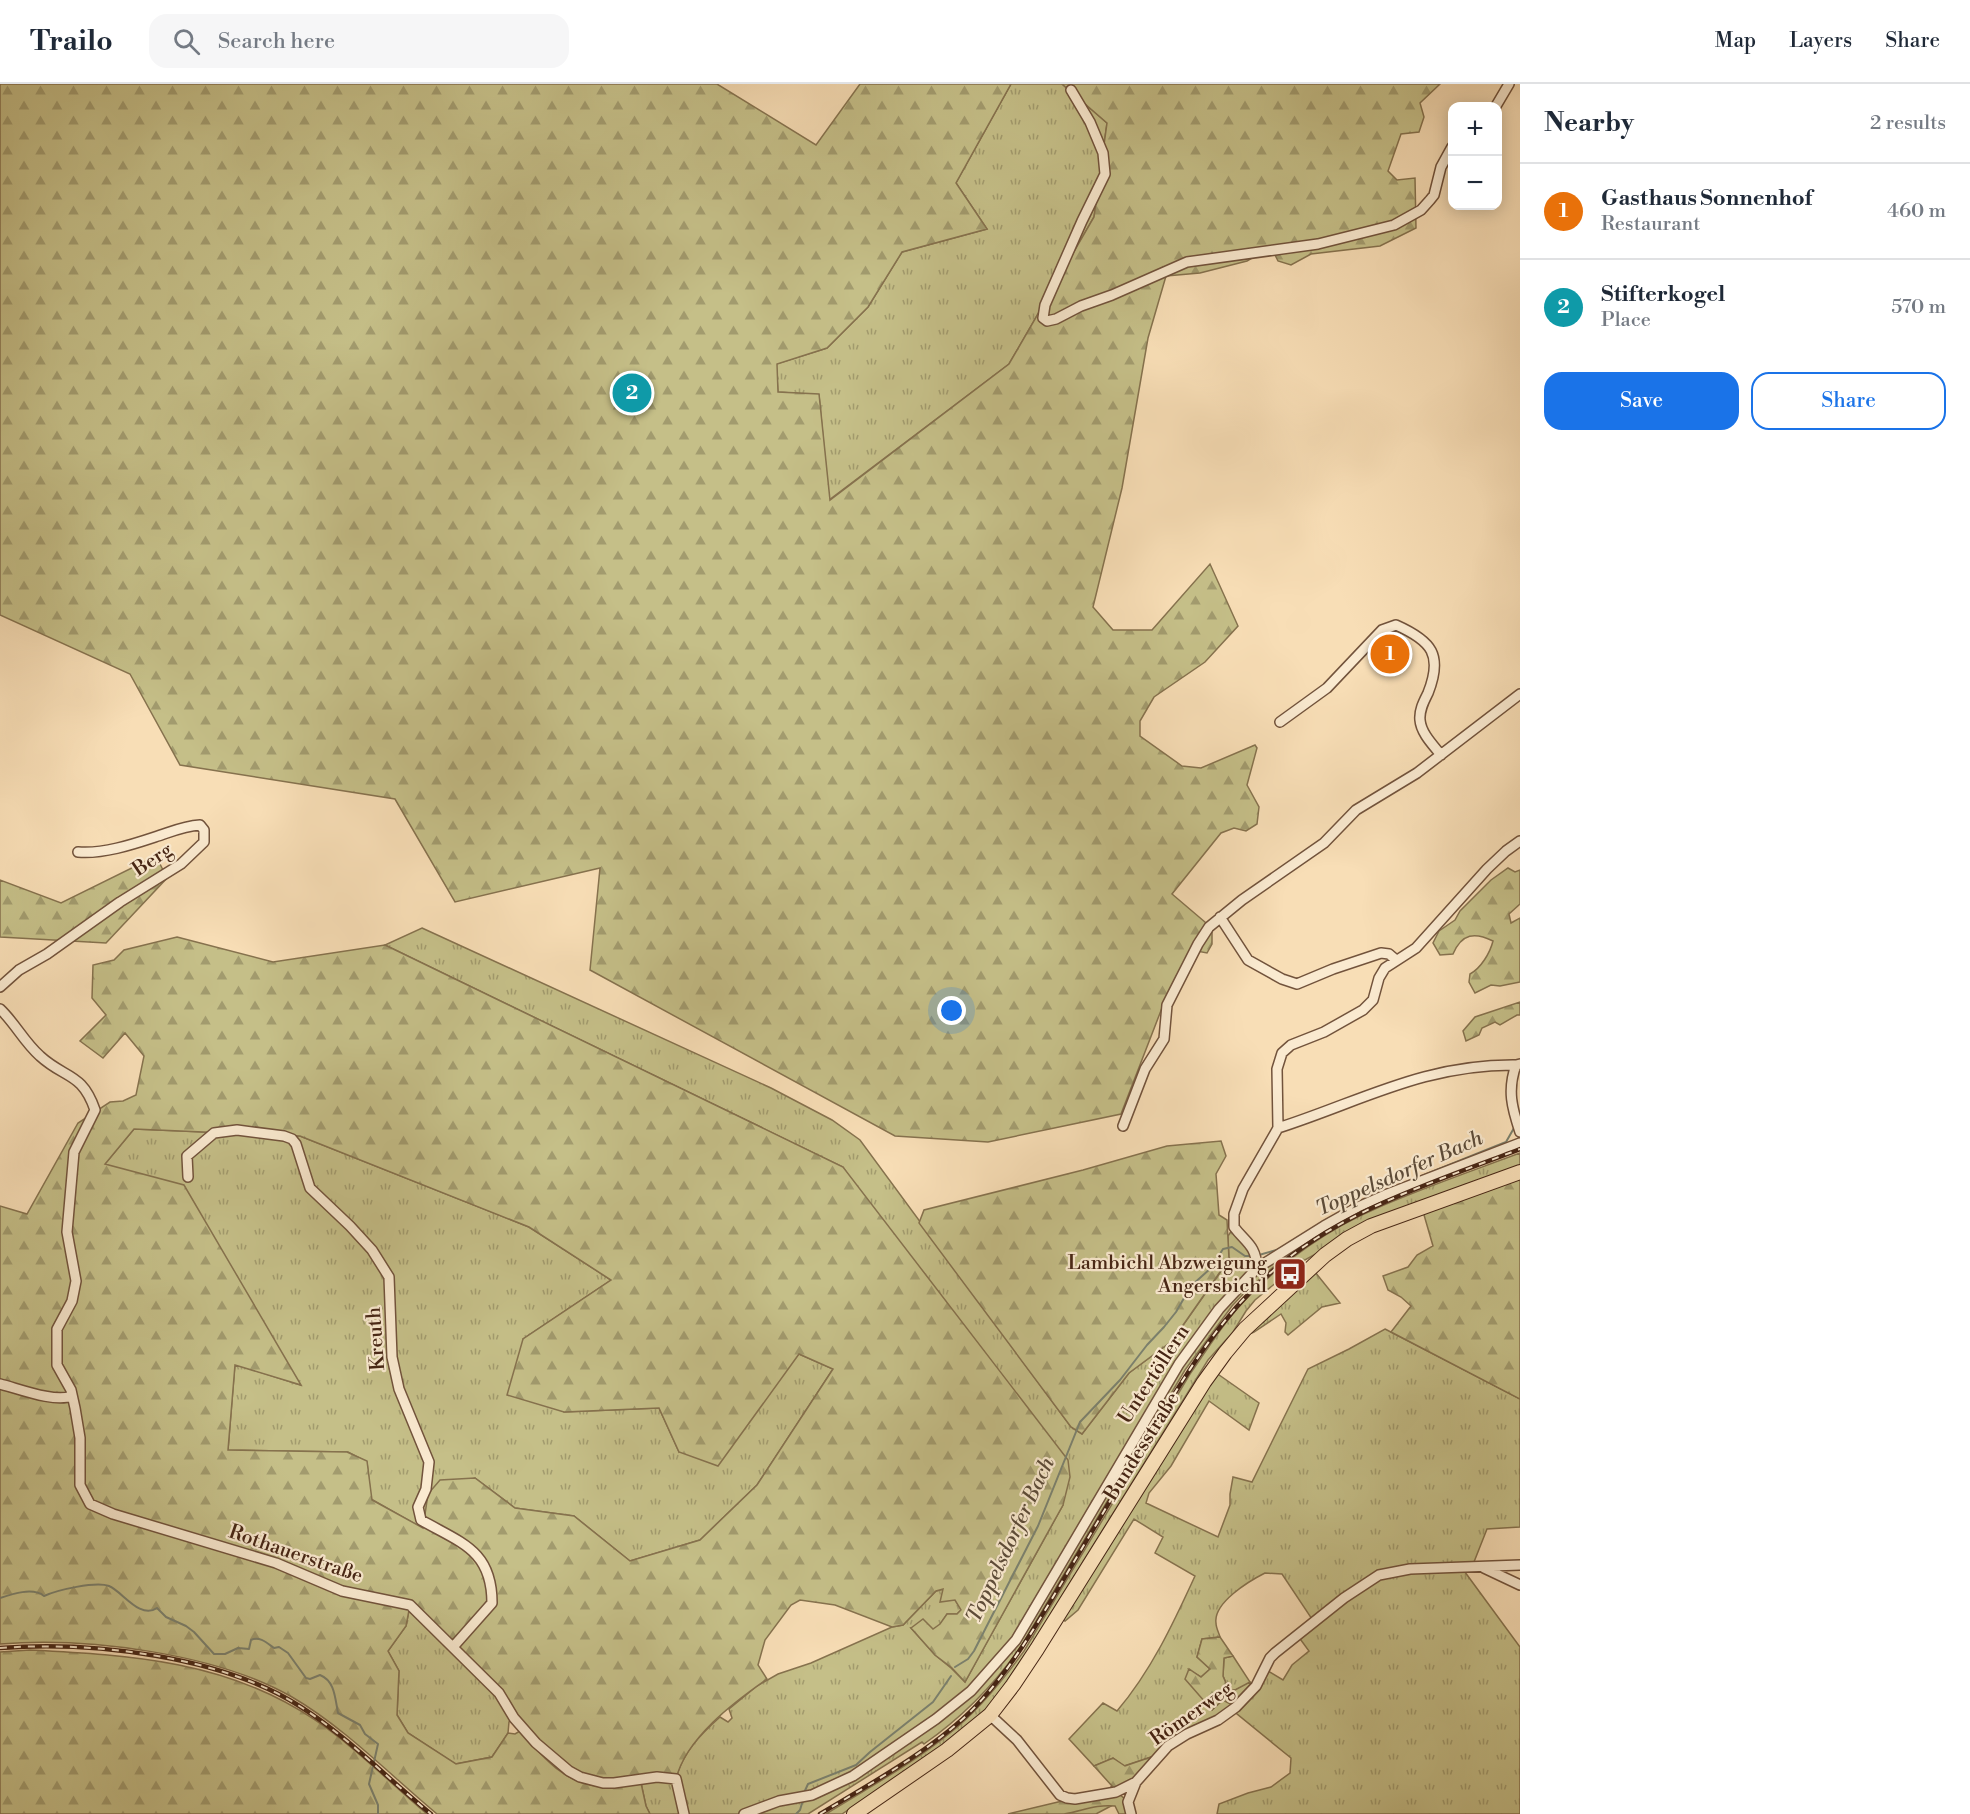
<!DOCTYPE html>
<meta charset="utf-8">
<style>
body{margin:0;font-family:"Libre Bodoni",serif;background:#f6f6f7;color:#1f2937}
.controls{position:absolute;right:18px;top:18px;display:grid;overflow:hidden;border-radius:12px;box-shadow:0 3px 15px #0003}
.controls button{width:54px;height:54px;display:grid;place-items:center;padding:0;border:0;border-bottom:2px solid #e0e1e3;background:#fff;color:#1f2937;font:30px sans-serif}
.you{position:absolute;left:952px;top:927px;width:21px;height:21px;margin:-15px;border:4px solid #fff;border-radius:50%;background:#1a73e8;box-shadow:0 0 0 9px #1a73e833}
.badge{display:grid;place-items:center;width:39px;height:39px;border-radius:50%;background:#1a73e8;color:#fff;font-size:20px;font-weight:700}
.pin{position:absolute;translate:-50% -50%;border:3px solid #fff;box-shadow:0 2px 6px #0006}
.list{margin:0;padding:0;list-style:none}
h2{display:flex;justify-content:space-between;align-items:center;height:78px;margin:0;padding:0 24px;font-size:26px}
h2 small{font-size:20px;font-weight:400;color:#747a83}
.list li{display:grid;grid-template-columns:39px 1fr auto;gap:18px;align-items:center;box-sizing:border-box;height:96px;padding:0 24px;border-top:2px solid #e0e1e3}
.list b{display:block;font-size:22px;white-space:nowrap}
.list p{margin:0;font-size:20px;white-space:nowrap;color:#747a83}
.list em{font-size:20px;font-style:normal;color:#747a83}
.actions{display:flex;gap:12px;padding:18px 24px}
.actions a{flex:1;padding:14px 0;border:2px solid #1a73e8;border-radius:18px;text-align:center;font-size:21px;color:#1a73e8}
.actions .main{background:#1a73e8;color:#fff}
.icon{flex:none;width:33px;height:33px;fill:none;stroke:currentColor;stroke-width:2;stroke-linecap:round;stroke-linejoin:round}
.map{position:relative;flex:none;width:1520px;height:1730px;overflow:hidden}
header{display:flex;align-items:center;gap:36px;box-sizing:border-box;height:84px;padding:0 30px;background:#fff;border-bottom:2px solid #e0e1e3}
header strong{font-size:28px}
nav{display:flex;gap:33px;margin-inline-start:auto;font-size:21px}
.search{width:420px;height:54px;background:#f6f6f7;display:flex;align-items:center;gap:15px;box-sizing:border-box;padding:0 21px;border-radius:18px;color:#747a83;font-size:22px}
main{display:flex}
aside{flex:1;background:#fff}
.map>svg:first-child{display:block}
.grass{fill:url(#grass-tufts);stroke:#86724e;stroke-width:1.5;fill-rule:evenodd}
.forest{fill:url(#forest-firs);stroke:#86724e;stroke-width:1.5;fill-rule:evenodd}
.lines{fill:none;stroke-linecap:round;stroke-linejoin:round}
.stream{stroke:#7b806d;stroke-width:2}
.minor-casing{stroke:#72533c;stroke-width:12}
.primary-casing{stroke:#462514;stroke-width:16}
.minor{stroke:#faead0;stroke-width:9}
.primary{stroke:#f8deb6;stroke-width:14}
.rail-casing{stroke:#462514;stroke-width:4.5}
.rail{stroke:#faead0;stroke-width:2;stroke-dasharray:7;stroke-linecap:butt}
.labels{text-anchor:middle;stroke-width:4.5;stroke-linejoin:round;paint-order:stroke}
.street-label{font-size:20px;fill:#462514;stroke:#faead0}
.poi-label{font-size:20px;fill:#462514;stroke:#faead0;text-anchor:end}
.water-label{font-size:21px;font-style:italic;fill:#5c4b39;stroke:#faead0}
</style>
<header>
<strong>Trailo</strong>
<div class="search"><svg class="icon" aria-label="search" viewBox="0 0 24 24"><circle cx="10" cy="10" r="6"/><path d="M15 15l6 6"/></svg>Search here</div>
<nav><a>Map</a><a>Layers</a><a>Share</a></nav>
</header>
<main>
<div class="map">
<svg width="1520" height="1730" viewBox="0 0 1520 1730">
<defs>
<pattern id="grass-tufts" width="24" height="20" patternUnits="userSpaceOnUse" patternTransform="scale(1.5)"><rect width="24" height="20" fill="#c5bf88"/><path d="M3 7l-1-3M5 7V3M7 7l1-3M15 17l-1-3M17 17v-4M19 17l1-3" fill="none" stroke="#a29b6e"/></pattern>
<pattern id="forest-firs" width="22" height="20" patternUnits="userSpaceOnUse" patternTransform="scale(1.5)"><rect width="22" height="20" fill="#c5bf88"/><path d="M5 1l3.5 6h-7zM16 11l3.5 6h-7z" fill="#a29b6e"/></pattern>
</defs>
<rect width="100%" height="100%" fill="#f8deb6"/>
<filter id="stains"><feTurbulence type="fractalNoise" baseFrequency=".00333" numOctaves="4"/><feColorMatrix values="0 0 0 0 .2 0 0 0 0 .09 0 0 0 0 .02 0 0 0 .5 -.17"/></filter>
<radialGradient id="worn" r=".72"><stop offset=".6" stop-color="#630" stop-opacity="0"/><stop offset="1" stop-color="#630" stop-opacity=".3"/></radialGradient>
<path class="grass" d="M1011,0H1062L1107,39L1094,133L1009,280L829,416L819,311L778,308L776,280L827,264L868,223L902,168L987,145L956,99Z
M422,844L771,1004L832,1036L860,1056L1071,1343L1082,1350L1129,1289L1172,1257L1229,1176L1228,1152L1234,1143L1249,1158L1257,1184L1295,1161L1287,1171L1246,1207L1232,1222L1185,1286L1020,1564C993,1602 963,1633 924,1660L922,1658L808,1730H650L646,1722L641,1699L676,1695C682,1669 701,1650 720,1633L728,1638L732,1634L729,1625L757,1602L778,1590L811,1579L892,1543L903,1541L936,1507L944,1505L955,1516L962,1525L957,1530H947L940,1541L933,1546L911,1544L935,1571L951,1584L965,1598L1063,1421L843,1083L385,861Z
M134,1045L300,1052L529,1143L611,1196L523,1255L564,1328L659,1324L679,1368L799,1270L833,1285L757,1401L700,1456L630,1477L574,1432L515,1424L475,1394L428,1410L424,1445L371,1415L367,1378L348,1368L228,1366L235,1280L300,1301L105,1080Z
M1520,1069V1082L1321,1167L1301,1178L1255,1216L1246,1227L1233,1248L1208,1276L1027,1568L994,1616L976,1636L956,1653L872,1710L842,1730H826C868,1704 912,1680 950,1649C979,1626 1003,1596 1024,1567L1190,1290C1209,1263 1227,1233 1251,1210C1285,1176 1330,1144 1375,1125C1422,1104 1472,1087 1520,1069Z
M1311,1183L1340,1219L1322,1223L1288,1251L1285,1248L1286,1239L1281,1230L1254,1248L1234,1257Z
M1385,1245L1520,1315V1443L1487,1445L1472,1483L1462,1484L1520,1563V1730H1217L1219,1720L1248,1709L1271,1703L1290,1689L1291,1674L1232,1626L1160,1670L1124,1682L1113,1674L1094,1682L1069,1655L1103,1619L1117,1627C1151,1587 1173,1540 1195,1492L1155,1469L1163,1453L1134,1435L1078,1526L1065,1537L1057,1533L1212,1286L1259,1319L1249,1346L1209,1317L1171,1382L1149,1409L1146,1419L1218,1453L1230,1421V1410L1233,1393L1252,1398L1308,1285L1349,1265ZM1265,1489L1282,1490L1314,1538L1298,1552L1309,1567L1292,1581L1283,1596L1265,1585L1236,1623L1223,1615L1212,1626L1189,1586L1201,1593L1210,1585L1197,1573L1202,1555L1220,1553C1219,1549 1216,1544 1216,1539C1213,1519 1249,1497 1265,1489Z
M410,1521L499,1609L514,1634L509,1638L508,1649L492,1673L455,1680L408,1649L397,1631L399,1587L388,1567L406,1542Z
M1233,1572L1250,1598C1244,1603 1238,1607 1229,1606L1223,1592L1224,1574Z
M1106,1721L1111,1722L1096,1730H1064L1088,1723Z"/>
<path class="forest" d="M0,0H717L816,61L860,0H1011L956,99L987,145L902,168L868,223L827,264L777,280L778,308L819,310L830,416L1009,280L1094,133L1107,39L1062,0H1440L1420,19L1424,33L1419,48L1401,50L1388,87L1397,96L1415,94L1416,144L1380,162L1311,170L1291,181L1278,177L1271,163L1247,177L1200,189L1166,192L1148,254L1122,404L1093,523L1113,546H1152L1210,480L1238,542L1205,578L1154,613L1140,637V652L1182,682L1201,684L1255,661L1257,664L1247,701L1259,723L1257,740L1246,747L1234,744L1221,749L1172,810L1212,844V860L1207,869L1197,867L1167,911L1121,1030L988,1058L895,1052L590,886L600,784L455,818L395,715L180,681L130,590L0,531Z
M156,772L167,794L106,859L0,853V796L61,819Z
M1508,784L1515,788L1520,786V820L1509,830L1511,839L1520,834V898L1500,902L1491,901L1475,909L1469,898L1470,890C1481,884 1490,869 1493,857C1475,848 1462,849 1453,870L1440,871L1433,859L1439,847L1455,836L1460,827L1491,796Z
M177,853L273,878L385,861L843,1083L1068,1376L1070,1393L1063,1421L965,1598L952,1584L935,1571L911,1544L923,1535L933,1545L940,1540L947,1530H957L961,1526L955,1516L940,1518L943,1505L936,1507L903,1541L892,1543L835,1521L800,1516L791,1521L765,1556L758,1581L767,1595C734,1618 686,1654 676,1695H604L582,1689L569,1682L514,1634L499,1609L410,1521L406,1542L388,1567L399,1587L397,1631L408,1649L456,1680L492,1673L508,1649L515,1650L520,1647C540,1670 564,1700 599,1702C612,1703 627,1700 641,1699L646,1722L650,1730H437C389,1690 345,1644 292,1613C215,1569 87,1553 0,1560V1122L27,1130L78,1039L110,1018L123,1017L136,1011L144,972L125,949L103,974L80,957L106,931L92,914L93,881L114,876L124,866ZM134,1045L300,1052L529,1143L611,1196L523,1255L507,1311L564,1328L659,1324L679,1368L718,1382L799,1270L833,1285L757,1401L700,1456L630,1477L574,1432L515,1424L475,1394L440,1396L428,1410L423,1444L372,1416L367,1377L347,1368L228,1366L235,1281L301,1301L184,1101L105,1080Z
M1520,918V931H1517L1500,941L1495,938L1482,944L1479,951L1466,957L1463,947L1475,933Z
M1221,1057L1226,1072L1216,1090L1219,1131L1227,1136L1229,1175L1172,1257L1129,1289L1082,1350L1071,1343L919,1139L924,1126L1083,1086L1167,1062Z
M1520,1088V1315L1391,1248L1411,1222L1401,1213L1388,1206L1383,1192L1408,1183L1417,1171L1433,1162L1422,1124Z
M1220,1553L1233,1572L1224,1574L1223,1592L1229,1606H1235L1250,1598L1254,1604L1236,1623L1223,1616L1212,1626L1185,1595L1189,1585L1201,1593L1210,1585L1197,1573L1202,1555Z
M30,1566C131,1571 228,1577 315,1636C355,1663 390,1699 427,1730H0V1568Z
M1160,1670L1136,1698L1117,1708L1128,1718L1131,1730H1119L1115,1722C1095,1720 1083,1727 1064,1730C1047,1730 1026,1730 1008,1730L1058,1718L1103,1710L1112,1702L1094,1682L1113,1674L1125,1682Z"/>
<g class="lines">
<path class="stream" d="M1404,1099L1506,1058L1514,1044
M1259,1171L1280,1165
M0,1514C12,1510 33,1503 44,1512C57,1506 96,1497 109,1502C122,1507 140,1536 157,1524L166,1533L186,1542L194,1548L214,1570H225L238,1564L249,1565L251,1556C260,1552 267,1559 274,1564L279,1563L288,1569L306,1594L310,1595L320,1591C335,1597 335,1614 338,1629L360,1641L365,1650L378,1660L369,1700L378,1721V1730
M955,1583L968,1575L974,1567L1038,1442L1080,1338L1120,1296L1147,1261L1164,1243L1176,1228L1191,1202L1211,1184L1223,1165L1232,1163L1245,1172H1250
M803,1711L808,1700L856,1681L870,1668L933,1618L951,1592
M796,1730L800,1726L803,1716"/>
<g class="minor-casing">
<path id="minor" d="M1071,6L1090,38L1103,69L1105,90L1082,137L1045,221L1043,234L1047,237L1056,235L1081,222L1112,211L1187,178L1318,160L1394,141L1421,126L1430,116L1434,111L1441,83L1452,63
M1496,22L1509,0
M1280,638L1327,604L1382,546L1396,541C1432,557 1443,571 1428,609C1424,617 1419,626 1420,636C1421,649 1433,661 1441,671
M1220,833L1248,876L1282,895L1297,900L1333,885L1381,869L1389,870L1396,876
M0,903L19,886L47,870L120,818L181,780L204,758V746L200,741C183,742 171,748 155,753C131,761 103,770 78,768
M0,925C15,939 24,958 40,972C65,995 82,988 95,1026L74,1068L67,1148L76,1197L72,1217L57,1245V1281L71,1306L75,1324L80,1354V1401L90,1420L113,1430L276,1479L342,1507L410,1521L499,1609L514,1634L536,1659L569,1687L580,1693L603,1699H614L657,1693L676,1695L684,1730
M1520,980L1516,981C1507,1006 1512,1024 1520,1048
M1123,1042L1145,985L1164,955L1167,921L1198,860L1209,843L1242,816L1324,759L1356,726L1417,689L1520,610
M1278,1044C1362,1017 1424,980 1516,981
M188,1093L187,1072L214,1049L237,1046L284,1052L292,1055L296,1060L310,1104L350,1142L372,1166L389,1193L392,1273L399,1305L429,1378L426,1405L418,1423L421,1436C461,1459 492,1466 492,1519L453,1563
M1257,1184C1256,1161 1246,1159 1234,1143V1130L1243,1105L1278,1044L1277,985L1282,969L1291,961L1324,948L1363,926L1373,916L1379,894L1385,884L1416,864L1487,785L1506,767L1520,757
M0,1300C17,1304 55,1319 71,1312
M1484,1484L1520,1501
M990,1631L1017,1656L1060,1711L1067,1714L1075,1715L1116,1708L1136,1698L1168,1662L1187,1650L1218,1636L1236,1623L1256,1602L1270,1574L1275,1569L1344,1514L1379,1491L1410,1485L1520,1481
M744,1730L779,1717L812,1711L853,1692L936,1635L971,1607L1016,1556L1179,1280L1219,1225L1257,1184L1324,1142L1358,1123L1385,1111L1520,1059
M1131,1730L1128,1718L1136,1698"/>
</g>
<g class="primary-casing">
<path id="primary" d="M854,1730L947,1666L990,1631L1013,1601L1037,1565L1204,1298L1225,1269L1245,1245L1325,1171L1347,1155L1371,1142L1520,1088"/>
</g>
<use href="#minor" class="minor"/>
<use href="#primary" class="primary"/>
<g class="rail-casing">
<path id="rail" d="M0,1564C93,1557 222,1572 301,1623C348,1653 388,1695 431,1730
M820,1730C870,1700 936,1664 976,1622C1010,1586 1034,1545 1059,1503C1090,1451 1120,1400 1151,1348C1185,1292 1218,1236 1267,1192C1338,1127 1432,1099 1520,1065"/>
</g>
<use href="#rail" class="rail"/>
</g>
<defs>
<g id="bus-square" transform="scale(1.725)"><rect x="-9" y="-9" width="18" height="18" rx="4" fill="#8f2418" stroke="#faead0"/><path d="M-5-6H5V4H4V6H2V4H-2V6H-4V4H-5ZM-3.5-4V0h7V-4ZM-3.5 1.2v1.5H-2V1.2ZM2 1.2v1.5H3.5V1.2Z" fill="#fff"/></g>
</defs>
<g fill-rule="evenodd">
<use href="#bus-square" x="1290" y="1190"/>
</g>
<g class="labels">
<g class="street-label">
<text transform="translate(152 775) rotate(-34)" y="7">Berg</text>
<text transform="translate(375 1255) rotate(-94)" y="7">Kreuth</text>
<text transform="translate(1153 1290) rotate(-57)" y="7">Untertöllern</text>
<text transform="translate(1141 1362) rotate(-58)" y="7">Bundesstraße</text>
<text transform="translate(296 1469) rotate(19)" y="7">Rothauerstraße</text>
<text transform="translate(1191 1629) rotate(-35)" y="7">Römerweg</text>
</g>
<g class="poi-label">
<text x="1267" y="1185">Lambichl Abzweigung<tspan x="1267" dy="23">Angersbichl</tspan></text>
</g>
<g class="water-label">
<text transform="translate(1399 1089) rotate(-24)" y="7">Toppelsdorfer Bach</text>
<text transform="translate(1010 1456) rotate(-65)" y="7">Toppelsdorfer Bach</text>
</g>
</g>
<rect width="100%" height="100%" filter="url(#stains)"/>
<rect width="100%" height="100%" fill="url(#worn)"/>
</svg>
<div class="controls">
<button>+</button>
<button>−</button>
</div>
<div class="you"></div>
<div class="pin badge" style="left:1390px;top:570px;background:#e8710a">1</div>
<div class="pin badge" style="left:632px;top:309px;background:#0f9aa8">2</div>
</div>
<aside>
<h2>Nearby<small>2 results</small></h2>
<ul class="list">
<li><span class="badge" style="background:#e8710a">1</span><div><b>Gasthaus Sonnenhof</b><p>Restaurant</p></div><em>460 m</em></li>
<li><span class="badge" style="background:#0f9aa8">2</span><div><b>Stifterkogel</b><p>Place</p></div><em>570 m</em></li>
</ul>
<div class="actions"><a class="main">Save</a><a>Share</a></div>
</aside>
</main>
